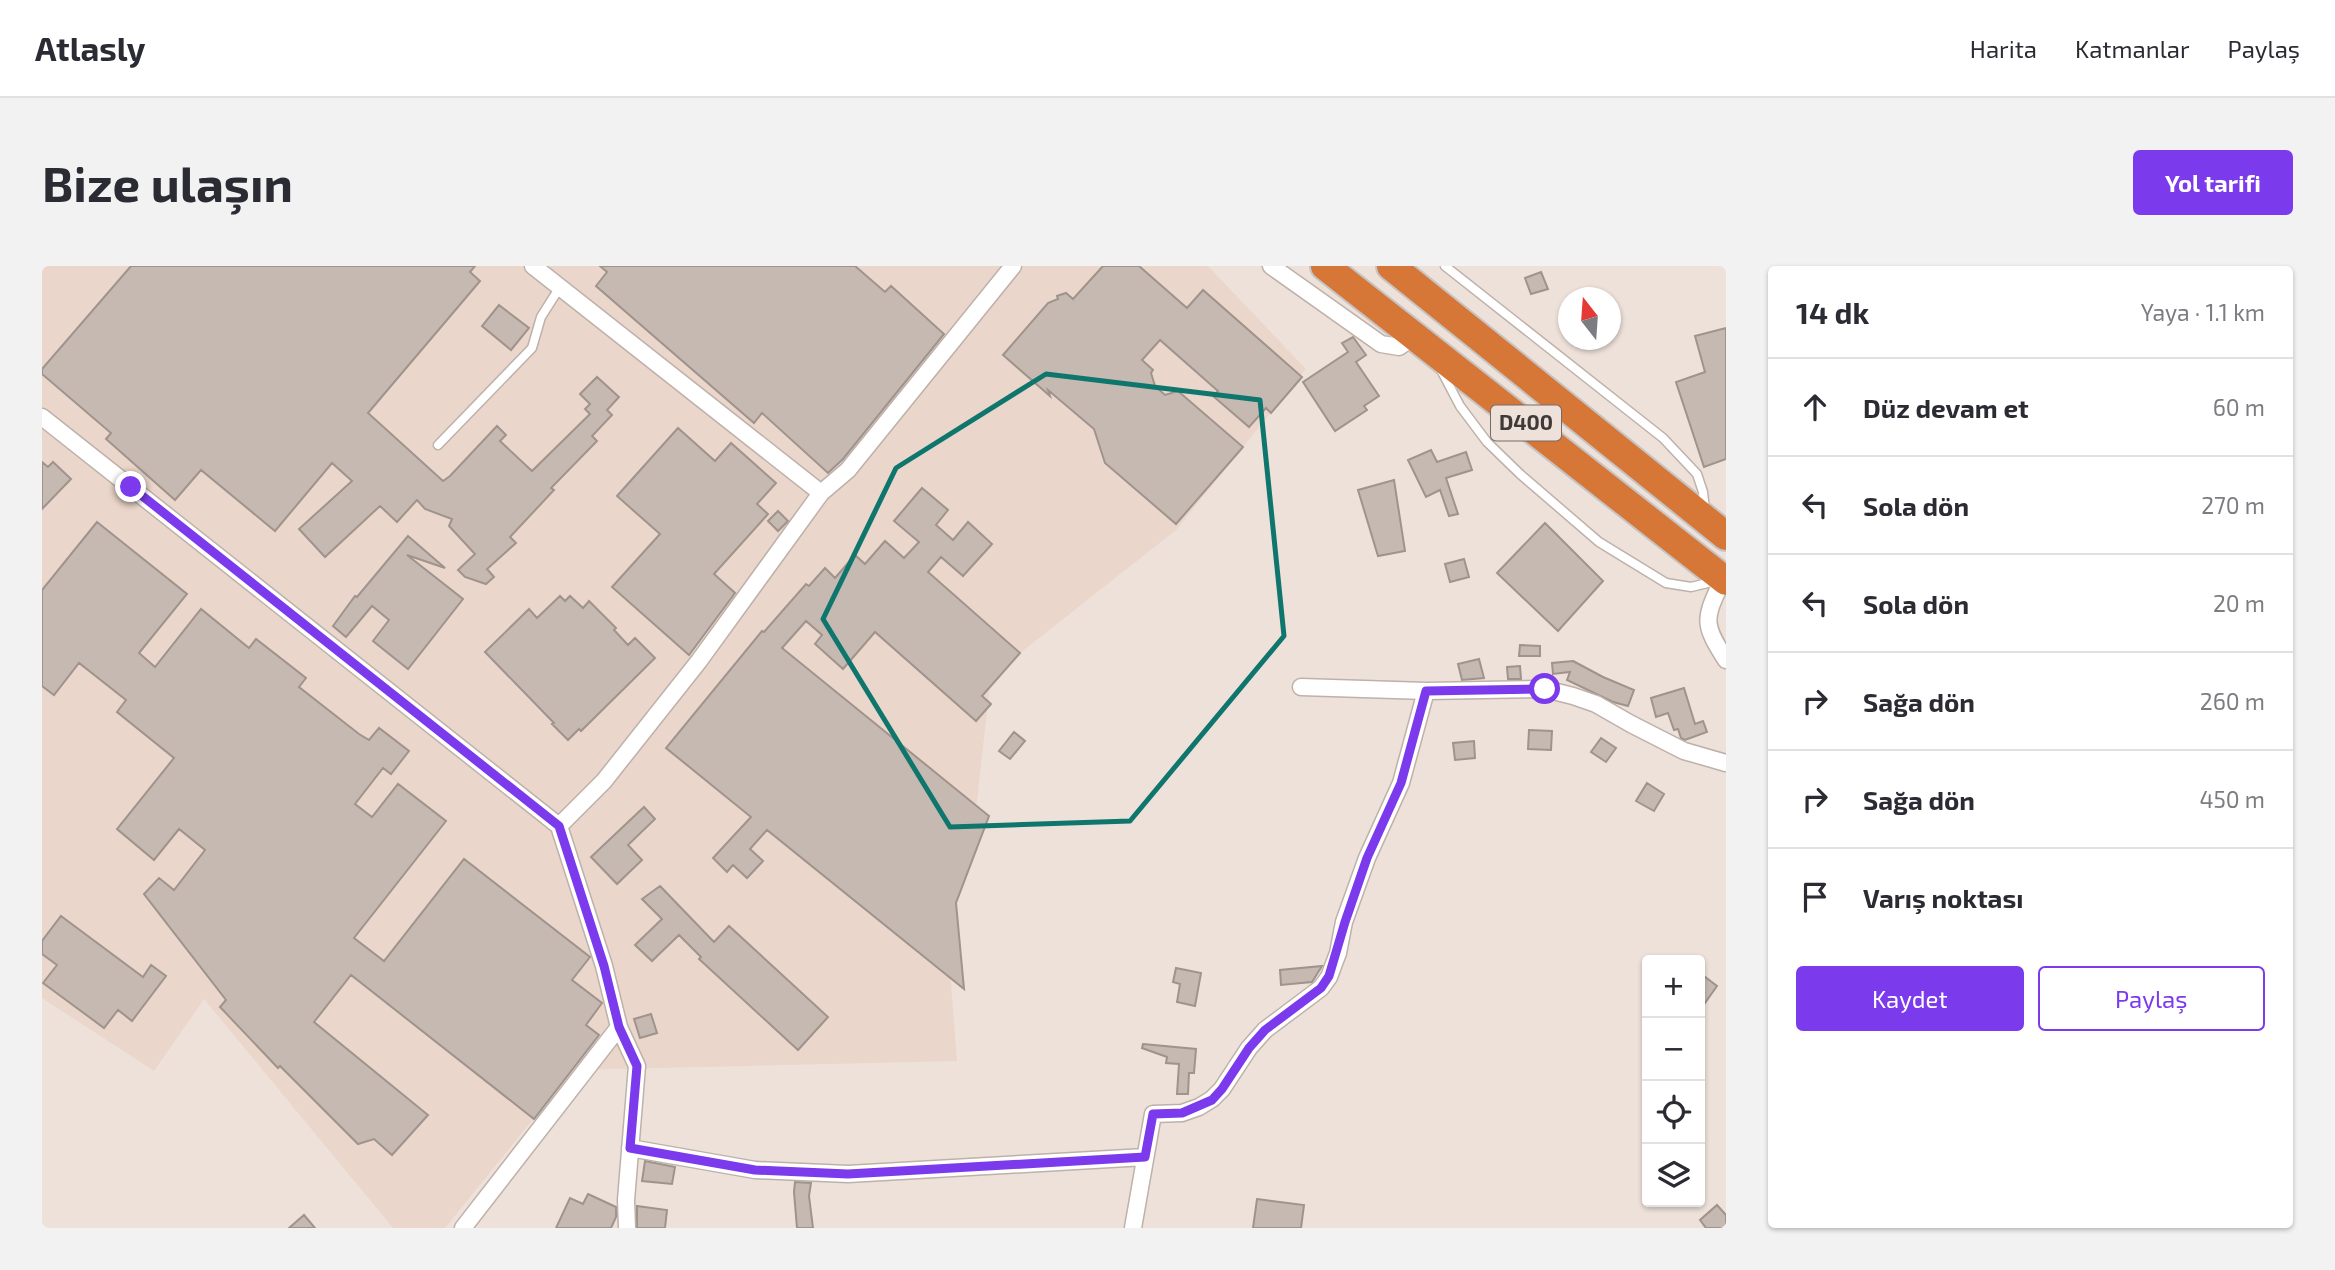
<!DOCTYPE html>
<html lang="tr">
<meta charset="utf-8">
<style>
body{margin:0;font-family:"Exo 2",sans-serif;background:#f2f2f3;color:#2b2b33}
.controls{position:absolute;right:21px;bottom:21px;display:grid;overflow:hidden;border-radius:7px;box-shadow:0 2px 5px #0004}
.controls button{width:63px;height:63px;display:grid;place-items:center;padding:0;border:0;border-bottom:2px solid #e1e1e2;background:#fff;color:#2b2b33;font:35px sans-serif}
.compass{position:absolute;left:1516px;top:21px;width:63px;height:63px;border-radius:50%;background:#fff;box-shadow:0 2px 5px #0004;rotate:343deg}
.stop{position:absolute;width:21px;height:21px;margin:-16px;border:5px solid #7c3aed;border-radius:50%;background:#fff}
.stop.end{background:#7c3aed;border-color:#fff;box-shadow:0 2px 7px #0008}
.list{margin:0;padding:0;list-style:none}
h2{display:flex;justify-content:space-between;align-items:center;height:91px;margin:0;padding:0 28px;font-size:30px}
h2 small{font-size:23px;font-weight:400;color:#7c7c81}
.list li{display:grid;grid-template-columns:46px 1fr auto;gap:21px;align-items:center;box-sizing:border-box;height:98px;padding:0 28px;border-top:2px solid #e1e1e2}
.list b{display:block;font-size:26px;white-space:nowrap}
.list em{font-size:23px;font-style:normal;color:#7c7c81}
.actions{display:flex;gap:14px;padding:21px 28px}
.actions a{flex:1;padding:16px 0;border:2px solid #7c3aed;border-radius:7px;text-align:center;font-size:24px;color:#7c3aed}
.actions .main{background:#7c3aed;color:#fff}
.icon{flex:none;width:38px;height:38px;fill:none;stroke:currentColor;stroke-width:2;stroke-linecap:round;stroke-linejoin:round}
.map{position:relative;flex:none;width:1684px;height:962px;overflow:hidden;border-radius:7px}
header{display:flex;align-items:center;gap:42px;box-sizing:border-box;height:98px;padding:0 35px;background:#fff;border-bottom:2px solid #e1e1e2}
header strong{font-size:33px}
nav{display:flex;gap:38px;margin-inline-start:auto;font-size:24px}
.intro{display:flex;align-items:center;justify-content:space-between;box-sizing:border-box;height:168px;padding:0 42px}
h1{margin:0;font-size:49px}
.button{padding:18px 32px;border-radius:7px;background:#7c3aed;color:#fff;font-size:24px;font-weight:700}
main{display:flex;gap:42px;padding:0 42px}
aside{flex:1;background:#fff;border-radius:7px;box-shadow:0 2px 5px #0004}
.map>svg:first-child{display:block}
.built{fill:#ead6ca}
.building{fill:#c6b9b2;stroke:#9f938c;stroke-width:2}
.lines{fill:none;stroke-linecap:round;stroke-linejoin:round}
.lane-casing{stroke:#beb1aa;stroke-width:11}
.street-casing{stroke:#beb1aa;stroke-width:19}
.highway-casing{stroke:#c5c4c3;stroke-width:32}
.lane{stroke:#fff;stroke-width:8}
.street{stroke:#fff;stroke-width:16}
.highway{stroke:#d67738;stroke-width:28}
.route{stroke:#7c3aed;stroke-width:9}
.marked{fill:none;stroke:#0f766e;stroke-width:5;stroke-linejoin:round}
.labels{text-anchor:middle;stroke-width:5;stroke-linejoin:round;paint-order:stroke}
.shield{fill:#eee1da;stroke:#746b68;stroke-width:2}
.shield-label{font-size:21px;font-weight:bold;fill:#3f3937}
</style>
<header>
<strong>Atlasly</strong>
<nav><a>Harita</a><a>Katmanlar</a><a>Paylaş</a></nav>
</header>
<div class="intro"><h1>Bize ulaşın</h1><a class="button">Yol tarifi</a></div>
<main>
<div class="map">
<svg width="1684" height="962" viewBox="0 0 1684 962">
<rect width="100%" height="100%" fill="#eee1da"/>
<path class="built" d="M0,0H1166L1264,103L1134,264L949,410L933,552L902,628L915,795L531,804L403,962H351L162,733L112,805L0,732Z"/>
<path class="building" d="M89,0H433L428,6L438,15L326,147L401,215L408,210L455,160L464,169L458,175L490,205L548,148L543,143L548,138L538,128L555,111L577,131L565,144L570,149L550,170L555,175L509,222L512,224L468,271L474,277L445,303L452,311L444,318L423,311L416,304L433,288L407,260L410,253L383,243L375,234L355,256L338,240L283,291L257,263L310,215L290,197L233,265L159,204L133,234L64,173L69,167L0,108V103Z
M558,0H813L843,26L849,20L902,68L801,193L786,207L720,147L712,157L554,20L565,6Z
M1061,0H1097L1145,42L1161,24L1260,111L1229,147L1224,142L1207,161L1171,130L1176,125L1118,74L1100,94L1111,104L1109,107L1113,120L1123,129L1136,125L1201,181L1134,258L1063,197L1052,163L1006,124L1008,130L961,89L1006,37L1016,33L1015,30L1024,27L1031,33Z
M1499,6L1506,23L1489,28L1483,12Z
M457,39L487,62L469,84L440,60Z
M1684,62V193L1662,201L1634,116L1663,106L1653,70Z
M1311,71L1324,89L1314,96L1337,130L1322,140L1325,144L1293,165L1261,116L1306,86L1300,77Z
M636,162L673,195L689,177L734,217L715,238L726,248L672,308L693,327L647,389L570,321L618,268L575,230Z
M1389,184L1395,196L1424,186L1430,204L1404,212L1416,248L1407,250L1398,224L1384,231L1366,194Z
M0,196L6,201L11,196L29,213L0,243Z
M1352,214L1363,285L1336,290L1316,224Z
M880,222L906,244L894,259L911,274L926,256L950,278L921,310L899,291L886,306L978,387L940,430L949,438L934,455L833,366L801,403L773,378L780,369L764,355L740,382L947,550L914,637L922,723L725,564L708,583L721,595L705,612L691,599L685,606L671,592L709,551L624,482L720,365L722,366L764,318L767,320L783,302L793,312L813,289L823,298L843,275L862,292L877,276L852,255Z
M736,245L746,255L736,265L726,255Z
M55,256L145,328L97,387L113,401L159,343L207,382L214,373L264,412L257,421L317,468L327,474L337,462L367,485L349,508L341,502L313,538L330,551L356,518L404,555L312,672L342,695L422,593L548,691L530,714L560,737L544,759L557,769L492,853L309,709L272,756L386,849L350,889L332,873L316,878L238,800L236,802L178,741L184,734L102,628L117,612L132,624L163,584L137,563L112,594L75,563L132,492L75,446L84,434L37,397L12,429L0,420V324Z
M1503,257L1561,315L1516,365L1455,307Z
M366,270L403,302L365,289L421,333L366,403L331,375L347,354L330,340L304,371L291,360L313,330L315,331Z
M1422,293L1427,311L1408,316L1403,298Z
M518,330L523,335L528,330L541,342L547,335L574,362L572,364L586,379L593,372L613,392L539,465L537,463L526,474L510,458L512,457L443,386L487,343L495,352Z
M1478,379L1498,380V390H1477Z
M1437,393L1442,412L1420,414L1416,398Z
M1531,395L1561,411L1592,424L1586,440L1571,436L1525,414L1528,406L1511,408L1510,397Z
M1478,400L1479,413H1466L1465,401Z
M1642,422L1653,458L1661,455L1665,466L1643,474L1639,472L1636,463L1632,464L1626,447L1614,451L1609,432Z
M1487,464L1510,465L1509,484L1486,483Z
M972,466L983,475L968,493L957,485Z
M1559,472L1574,482L1564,496L1549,486Z
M1432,475L1433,492L1413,494L1411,477Z
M1605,517L1622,528L1612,545L1594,535Z
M602,541L613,553L586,579L600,594L575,618L549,591Z
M618,620L672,676L687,660L786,751L756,784L657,693L659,691L637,669L610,695L593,679L620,653L600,633Z
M19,650L101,711L109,699L124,710L90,755L76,744L62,762L1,717L15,699L0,688V675Z
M1280,700L1270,716L1239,719L1238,704Z
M1134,702L1159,707L1153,740L1135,736L1138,718L1131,716Z
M1658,707L1675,720L1658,744Z
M609,748L615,767L598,772L592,753Z
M1101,778L1154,783L1152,807H1147L1146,828H1135L1137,798L1124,797L1125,791L1100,782Z
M603,895L633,901L630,918L600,915Z
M753,916L769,917L767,930L771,962H755L752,926Z
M546,928L574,941V951L569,962H514L528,932L541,938Z
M1215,933L1262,939L1259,962H1211Z
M1675,939L1684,949V962H1664L1658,954Z
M595,940L625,944L623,962H595Z
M262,949L273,962H247Z"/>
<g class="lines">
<g class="lane-casing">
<path id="lane" d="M1403,0L1621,172L1655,208L1661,226L1663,244
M1398,102L1418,140L1445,176L1478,208L1557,276L1624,317L1649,321L1674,315
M396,179L490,82L499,51L518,21"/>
</g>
<g class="street-casing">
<path id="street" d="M491,0L779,227
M1229,0L1339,78L1357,81L1373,70
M0,151L517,560
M1681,312C1663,353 1659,355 1684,394
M1259,421L1384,425L1503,423L1531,430L1554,438L1589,458L1642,485L1684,497
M588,882L713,904L806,908L1103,891
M421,962L577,761
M585,962L584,934L595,800L577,761L562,700L517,560L562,515L657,395L779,227L806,204L971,0
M1091,962L1111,848L1140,847L1157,841L1170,833L1180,823L1207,782L1223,764L1279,722L1287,711L1296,687L1302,656L1325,592L1359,517L1384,425"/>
</g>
<g class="highway-casing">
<path id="highway" d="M1283,0L1684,315
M1349,0L1684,270"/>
</g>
<use href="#lane" class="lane"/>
<use href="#street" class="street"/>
<use href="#highway" class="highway"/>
</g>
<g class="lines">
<path class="route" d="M89,221L517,560L562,700L577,761L595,800L588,882L713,904L806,908L1103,891L1111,848L1140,847L1170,834L1180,823L1207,782L1223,764L1279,722L1287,710L1303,656L1325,592L1359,517L1384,425L1503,423"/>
</g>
<path class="marked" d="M1004,108L1218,134L1242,370L1088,555L908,561L781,353L854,202Z"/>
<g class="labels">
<rect class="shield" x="1449" y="139.5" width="70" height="35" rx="5"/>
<g class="shield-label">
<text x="1484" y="164">D400</text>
</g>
</g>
</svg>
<div class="controls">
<button>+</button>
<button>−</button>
<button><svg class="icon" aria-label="locate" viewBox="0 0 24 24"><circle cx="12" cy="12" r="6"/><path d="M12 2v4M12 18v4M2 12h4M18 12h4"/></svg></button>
<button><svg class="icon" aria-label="layers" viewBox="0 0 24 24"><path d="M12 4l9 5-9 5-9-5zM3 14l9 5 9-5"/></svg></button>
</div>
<svg class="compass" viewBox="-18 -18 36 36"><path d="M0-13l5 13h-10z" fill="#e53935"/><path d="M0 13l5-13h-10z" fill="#7c7c81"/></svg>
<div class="stop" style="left:1503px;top:423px"></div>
<div class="stop end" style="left:89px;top:221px"></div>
</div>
<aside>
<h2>14 dk<small>Yaya · 1.1 km</small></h2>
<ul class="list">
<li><svg class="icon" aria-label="ahead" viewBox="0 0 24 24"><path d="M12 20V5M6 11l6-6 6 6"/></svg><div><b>Düz devam et</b></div><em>60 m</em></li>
<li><svg class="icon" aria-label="left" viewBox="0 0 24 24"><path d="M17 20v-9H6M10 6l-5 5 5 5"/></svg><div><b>Sola dön</b></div><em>270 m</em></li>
<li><svg class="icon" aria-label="left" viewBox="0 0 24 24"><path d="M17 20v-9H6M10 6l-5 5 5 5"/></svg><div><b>Sola dön</b></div><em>20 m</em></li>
<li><svg class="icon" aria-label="right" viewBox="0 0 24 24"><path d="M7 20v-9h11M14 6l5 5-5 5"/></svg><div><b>Sağa dön</b></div><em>260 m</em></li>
<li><svg class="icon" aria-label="right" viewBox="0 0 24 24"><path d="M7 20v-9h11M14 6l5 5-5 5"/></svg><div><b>Sağa dön</b></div><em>450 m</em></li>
<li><svg class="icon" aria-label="arrive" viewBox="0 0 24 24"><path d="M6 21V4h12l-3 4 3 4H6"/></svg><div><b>Varış noktası</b></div></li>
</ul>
<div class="actions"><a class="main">Kaydet</a><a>Paylaş</a></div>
</aside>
</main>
